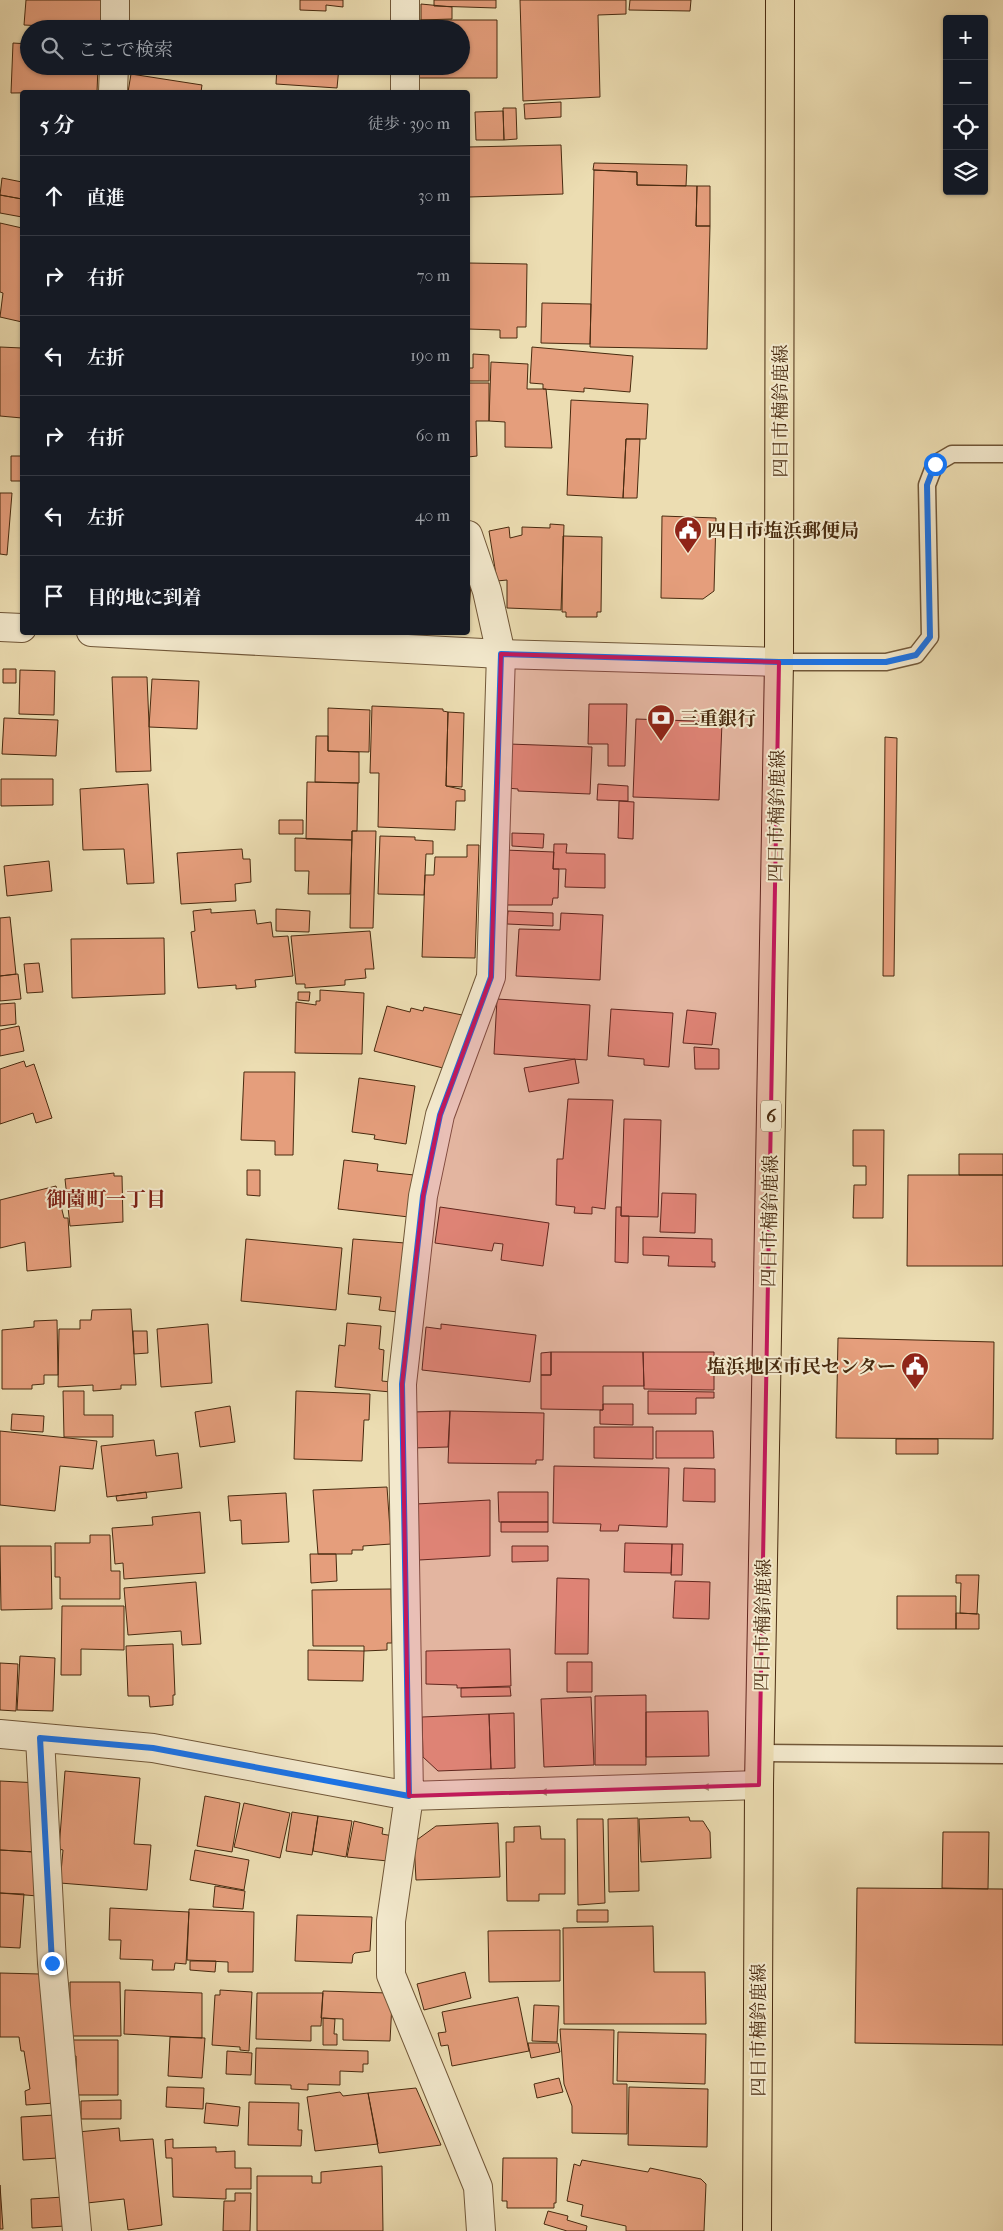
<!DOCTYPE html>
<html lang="ja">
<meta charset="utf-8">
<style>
body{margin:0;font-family:"IM FELL French Canon","Noto Serif JP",serif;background:#242831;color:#f1f3f6}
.controls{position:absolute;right:15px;top:15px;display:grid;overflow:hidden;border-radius:5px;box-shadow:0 1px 4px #0004}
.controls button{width:45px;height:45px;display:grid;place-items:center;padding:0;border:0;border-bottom:1px solid #363941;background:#171b24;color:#f1f3f6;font:25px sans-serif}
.stop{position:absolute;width:15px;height:15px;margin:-11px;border:4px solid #1a73e8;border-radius:50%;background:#fff}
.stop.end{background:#1a73e8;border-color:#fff;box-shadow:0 1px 5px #0008}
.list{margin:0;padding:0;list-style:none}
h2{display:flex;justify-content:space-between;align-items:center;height:65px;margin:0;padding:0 20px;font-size:21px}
h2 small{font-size:16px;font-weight:400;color:#9ea1a6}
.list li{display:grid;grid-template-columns:32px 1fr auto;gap:15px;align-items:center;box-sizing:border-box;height:80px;padding:0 20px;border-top:1px solid #363941}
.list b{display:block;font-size:19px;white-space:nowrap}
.list em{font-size:16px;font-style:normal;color:#9ea1a6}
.icon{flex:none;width:28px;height:28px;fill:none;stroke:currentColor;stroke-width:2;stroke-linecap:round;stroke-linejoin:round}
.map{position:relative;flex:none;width:1003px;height:2231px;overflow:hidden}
.search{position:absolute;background:#171b24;box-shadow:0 1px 4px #0004;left:20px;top:20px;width:450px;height:55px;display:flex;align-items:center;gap:12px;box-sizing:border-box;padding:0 18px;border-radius:28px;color:#9ea1a6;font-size:19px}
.panel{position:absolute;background:#171b24;box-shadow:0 1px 4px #0004;left:20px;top:90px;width:450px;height:545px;border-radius:5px}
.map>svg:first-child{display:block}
.building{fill:#e59e7c;stroke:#482a0f}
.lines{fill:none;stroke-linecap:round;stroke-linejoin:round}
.service-casing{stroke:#715738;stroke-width:19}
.minor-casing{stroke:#715738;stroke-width:30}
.tertiary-casing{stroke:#715738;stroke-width:30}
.primary-casing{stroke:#482a0f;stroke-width:30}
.service{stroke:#f3e9cd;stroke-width:16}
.minor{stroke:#f3e9cd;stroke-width:28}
.tertiary{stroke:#f3e9cd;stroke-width:28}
.primary{stroke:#ecddb2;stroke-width:28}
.oneway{fill:#9e8a6e}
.route{stroke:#1a73e8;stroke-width:6}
.marked{fill:#c2185b;fill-opacity:0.2;stroke:#c2185b;stroke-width:4;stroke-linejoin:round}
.labels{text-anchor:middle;stroke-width:4;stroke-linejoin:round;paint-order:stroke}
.shield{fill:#f3e9cd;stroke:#7b6348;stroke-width:1}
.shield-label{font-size:18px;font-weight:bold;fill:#482a0f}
.street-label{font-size:19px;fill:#482a0f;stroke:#f3e9cd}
.poi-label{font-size:19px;font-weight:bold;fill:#482a0f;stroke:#f3e9cd;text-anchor:start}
.neighbourhood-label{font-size:20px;font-weight:bold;fill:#7a1f14;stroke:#f3e9cd}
</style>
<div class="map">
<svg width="1003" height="2231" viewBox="0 0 1003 2231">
<rect width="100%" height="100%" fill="#ecddb2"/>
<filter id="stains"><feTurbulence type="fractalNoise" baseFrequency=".004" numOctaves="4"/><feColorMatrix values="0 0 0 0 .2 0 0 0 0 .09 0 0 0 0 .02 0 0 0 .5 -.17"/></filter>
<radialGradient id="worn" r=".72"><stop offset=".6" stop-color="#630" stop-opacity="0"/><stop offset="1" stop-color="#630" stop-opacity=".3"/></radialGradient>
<path class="building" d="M26,0H103L101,29L24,25Z
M300,0H343V7L326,5V11L300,10Z
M434,0H496V8L434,6Z
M520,0H626V14L598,15L600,97L523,101Z
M630,0H691L690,11L629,10Z
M421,4L452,7V19L421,20Z
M417,20H497V78H417V66H461V29H417Z
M280,21L340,26V28L347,29H280Z
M13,43L29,44V66H98L97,92L11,93Z
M277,66H375L374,70L339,67L337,88L276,84Z
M131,74L202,85L201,92H128Z
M561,102V117L525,119L524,104Z
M503,108H516L517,139L504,140Z
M503,111L504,140H476L475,112Z
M561,145L563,194L469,197L468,147Z
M594,163L687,165L686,186L637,185V172L593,170Z
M594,170L637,172V185L697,186L696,226H710L707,349L590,347Z
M2,178L22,182V199L0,195Z
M697,186H710V226H696Z
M0,195L22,199V217L0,213Z
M0,223L22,228V322L0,317L3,293L0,292Z
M468,263L527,264L526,327H517V338H500V330L468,329Z
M542,303L591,304L590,344L541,343Z
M0,347L22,348V418L0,416Z
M532,347L633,356L630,392L584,388V392L543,389V384L530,383Z
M473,354L489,355V381H468V368H473Z
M491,362L528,364L527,389H546L552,448L505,447V422L489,421Z
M468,383H489V421H476L477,456L468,457Z
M571,400L648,404L646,439H626L623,498L567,495Z
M626,439H640L637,498H623Z
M11,456H22V481H11Z
M0,493H12L7,555L0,554Z
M662,516L716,518L714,591L703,599L661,598Z
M550,524L564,525L561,610L507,608V580L497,581L489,531L509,527L510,538L522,535V527L550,528Z
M563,536L602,537L601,612H597V617H566V612H562Z
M468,580L471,581L469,614H468Z
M3,669H16V683H3Z
M20,670L55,671L54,715L19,714Z
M112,677H147L151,771L116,772Z
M152,679L199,681L197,729L149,727Z
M589,704H627L625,766H608V744H588Z
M372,706L443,709V711L448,712L446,786L465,790V801H456L455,830L378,827L379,773H370Z
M328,708L370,710L369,752L328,751Z
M448,712L464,713L462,787L446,786Z
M4,718L58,720L56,756L2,754Z
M636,719L722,722L719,800L633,797Z
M316,736H328V751L359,752V783L315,782Z
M885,737L897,738L894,976H883Z
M509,744L592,747L590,794L518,791V789L507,788Z
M1,779H53V805L1,806Z
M307,782L358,783L357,831H352V840L306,839Z
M148,784L154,883L127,884L124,849L83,850L80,789Z
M598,784L628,786V801L597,800Z
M619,801L634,802L633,839L618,838Z
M279,820H303V834H279Z
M352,831H376L373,928H350Z
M512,833L544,834L543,848L512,846Z
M380,836L415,837V840L433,841V854H426L424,895L378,894Z
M295,838L352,840L350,894H308L309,871H295Z
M554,844H567L566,853L605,854V888L565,887L566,869H553Z
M467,845H479L475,958L422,957L425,875H434L435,857H467Z
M242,849L243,859H250L251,882L235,884L236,901L181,904L177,853Z
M505,850L554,852L553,869H559L558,898H553L552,905H502Z
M49,861L52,891L7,896L4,866Z
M211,909V913L255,910L257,924L271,922L273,937L288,936L293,976L255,980L256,987L236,989V985L198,988L191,932L195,931L193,911Z
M276,909L310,911L309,932L276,931Z
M508,911L553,913V926L507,924Z
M561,913L603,915L600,980L516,976L519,929L560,930Z
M10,917L16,974L0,976V918Z
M370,931L374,969H365L366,978L345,980V985L305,988V984H296L291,936Z
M164,938L165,994L72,998L71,939Z
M39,963L43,992L27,993L24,964Z
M18,974L21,999L0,1001V976Z
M320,990L364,993L362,1054L295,1053L296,1002L316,1005V1001H320Z
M298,992H310L309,1001L298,1000Z
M497,999L590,1005L587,1060L494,1054Z
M15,1003L16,1024L0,1026V1004Z
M387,1006L410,1012L411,1008L423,1011L424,1007L462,1015L447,1069L374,1051Z
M611,1009L673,1013L669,1067L644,1065V1059L608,1056Z
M687,1010L716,1013L712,1045L683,1043Z
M19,1026L24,1051L0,1056V1030Z
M694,1047L719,1049V1069H695Z
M575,1059L579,1083L529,1092L524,1068Z
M24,1061L26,1067L34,1064L52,1118L36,1123L33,1113L0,1124V1069Z
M244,1072H295L293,1155H275V1141L241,1140Z
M359,1078L415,1086L406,1144L374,1139L375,1135L352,1132Z
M568,1099L613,1100L605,1209L592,1207V1214L574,1213L575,1207L556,1205L557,1159H563Z
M624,1119L661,1120L658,1217L621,1216Z
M853,1130H884L883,1218H853L854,1185H866V1166H853Z
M959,1154H1003V1175H959Z
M344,1160L378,1164L377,1171L414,1175L409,1217L338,1209Z
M247,1170H260V1196L247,1195Z
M114,1173V1176H122L123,1222L70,1226L65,1179Z
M908,1175H1003V1266H907Z
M56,1186L64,1218H68L71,1267L27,1271L25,1242L0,1248V1200Z
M662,1193L696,1194L695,1233L660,1232Z
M440,1207L549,1223L543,1266L501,1260L503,1244L494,1243L492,1251L435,1243Z
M616,1207H621V1216H629L628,1263L615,1262Z
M643,1237L712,1239V1262H715V1267L668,1266L669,1256L643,1255Z
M246,1239L342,1248L336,1310L241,1301Z
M353,1239L405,1243L398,1312L379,1310L381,1297L348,1294Z
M131,1309L136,1385H121V1389L93,1391V1385L58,1387L59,1329H80V1320H91L92,1310Z
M57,1320L58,1375H44V1384L32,1385V1389H2V1330L34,1327V1321Z
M347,1323L381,1326L379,1349L384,1350L382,1381L392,1382L391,1392L335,1387L339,1345L345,1346Z
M208,1324L212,1383L161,1387L157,1329Z
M441,1324L536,1335L530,1382L422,1370L426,1327L441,1329Z
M133,1331H147L148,1353L134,1354Z
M838,1338L994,1342L993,1439L836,1438Z
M551,1352H643L644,1386H603V1410L541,1409V1375H551Z
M551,1352V1375H541V1353Z
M643,1352H714V1390L644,1389Z
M63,1391H84V1415H113V1437H64Z
M296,1391L370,1394L369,1420H364L362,1461L294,1459Z
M648,1391L714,1392V1398H696V1414H648Z
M603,1404H633V1425L600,1424V1410H603Z
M230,1406L235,1442L200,1447L195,1412Z
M450,1411L448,1447L412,1448V1412Z
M450,1411L544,1413L543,1460H536V1464L448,1463Z
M12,1414L44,1416L43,1432L11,1430Z
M594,1427H653V1459L594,1458Z
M0,1431L97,1441L93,1469L60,1466L55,1511L0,1505Z
M656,1431H713L714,1458H656Z
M896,1439H938V1454H896Z
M154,1440L156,1456L178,1453L182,1488L107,1497L101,1446Z
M554,1466L669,1468L667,1527L619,1525L618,1531H600L601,1524L553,1523Z
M684,1468L715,1469V1502L683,1501Z
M387,1487L391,1544L363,1546V1550H352V1554H318L313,1490Z
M146,1492L147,1498L117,1501L116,1496Z
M498,1492H548V1522H499Z
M286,1493L289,1542L242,1544L241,1520L230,1521L228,1496Z
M490,1500V1556L419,1560L416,1504Z
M200,1512L205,1573L124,1579L123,1563L115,1564L112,1528L153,1525L152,1517Z
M501,1522H548V1532H501Z
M90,1535H110L111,1571H120V1599H60V1577H55V1543H90Z
M625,1543L672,1544L671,1573L624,1572Z
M672,1544H683L682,1575H671Z
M0,1546H51L52,1609L1,1610Z
M512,1546H548V1561L512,1562Z
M310,1554H336L337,1581L311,1583Z
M956,1575H979L977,1614L960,1613L961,1583H956Z
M557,1578L589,1579L588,1654H555Z
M675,1581L710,1582L709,1619L673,1618Z
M196,1582L201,1644L182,1645L181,1631L128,1635L124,1588Z
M391,1589L392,1643H387V1650L364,1651V1646H313L312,1590Z
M897,1596H956V1629H897Z
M62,1606H124V1650L81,1649V1675H61Z
M956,1613L979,1614V1629H956Z
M173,1644L175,1695H173V1705L150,1707L149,1696H128L126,1646Z
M510,1649L511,1686L457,1688V1685L426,1684V1651Z
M308,1650L364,1651L363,1681L308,1680Z
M20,1656L55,1658L53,1711L17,1710Z
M567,1662H592V1692H567Z
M0,1663L18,1664L16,1711L0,1710Z
M510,1687L511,1696L461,1697V1688Z
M646,1695V1765H595V1696Z
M591,1697L594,1765L544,1767L541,1699Z
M708,1711L709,1756L646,1757V1712Z
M514,1713L515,1768L491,1769L489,1714Z
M489,1714L491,1769L438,1771L423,1757L422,1717Z
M65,1771L140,1778L134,1844L151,1845L147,1890L60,1883L63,1850L59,1849Z
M0,1781L39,1783L35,1852L0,1850Z
M205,1796L240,1803L232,1852L197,1846Z
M244,1803L290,1813L280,1858L234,1847Z
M292,1812L318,1816L312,1855L286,1851Z
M318,1816L352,1821L346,1857L313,1851Z
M689,1817L690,1821H703L710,1832L711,1858L641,1862L639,1819Z
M638,1818L639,1891L609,1892L608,1819Z
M577,1819H603L605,1903L578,1905Z
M354,1821L383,1828L382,1834L393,1836L388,1861L347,1857Z
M498,1823L500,1877L416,1880L414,1842L436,1826Z
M540,1826L541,1839H565V1894H539V1901H507L506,1842H514V1827Z
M943,1832H989L988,1889L942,1888Z
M0,1850L35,1852L38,1896L0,1893Z
M195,1850L249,1860L244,1890L190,1880Z
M215,1886L245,1891L243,1909L213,1907Z
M857,1888L1003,1889V2045L855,2043Z
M0,1893L24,1894L20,1948L0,1947Z
M110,1908L189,1912L186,1964L175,1963L174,1970H152L153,1960L120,1959L121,1940H109Z
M189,1909L254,1912L253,1972H228V1962L187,1960Z
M577,1910H608V1922H577Z
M297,1915L372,1917L370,1951L355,1953L353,1955L352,1963L295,1961Z
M653,1926L654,1972H705L706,2024H564L563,1928Z
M560,1930V1981L489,1982L488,1931Z
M190,1961H216L215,1972L190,1970Z
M465,1972L471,1998L424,2010L417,1984Z
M0,1973L40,1974L55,2103L26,2105L25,2091L30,2089L24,2051H21L19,2037H0Z
M70,1982H120L121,2036H70Z
M125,1990L202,1993V2038L124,2034Z
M220,1990L252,1992L249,2051L240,2050V2047L212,2045L215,1995H220Z
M323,1991L388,1993L392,2003L390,2041L343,2040V2019L321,2018Z
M257,1993H323L321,2026H311V2041L256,2039Z
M518,1997L529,2051L452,2066L448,2045L441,2046L438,2033L446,2032L442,2012Z
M534,2005L559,2006L557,2042L532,2041Z
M323,2018L335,2019L334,2034H337V2045H323Z
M560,2029L614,2030L613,2084H627V2134L572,2133V2106L564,2084Z
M618,2032L706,2034L705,2084L617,2081Z
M170,2037L205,2038L202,2078L168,2076Z
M70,2040H118V2095H77L76,2056H70Z
M528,2043H558L560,2052L531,2058Z
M256,2048L368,2051V2064H363V2072L340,2071V2085L308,2084V2090L291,2089V2085L255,2084Z
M227,2051L252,2053L251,2075L226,2074Z
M559,2078L563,2092L537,2098L534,2084Z
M167,2087L204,2088L203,2109L166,2107Z
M629,2087L708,2089L707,2147L628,2145Z
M416,2088L441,2145L379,2153L368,2093Z
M340,2092L343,2096L368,2093L378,2144L315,2151L307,2097Z
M121,2100V2119H81V2101Z
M249,2102L299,2103L298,2130H302L301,2146L248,2145Z
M206,2103L240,2107L238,2126L204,2123Z
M55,2115L58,2158L23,2160L21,2117Z
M119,2128L120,2141L153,2139L162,2225L128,2230L124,2199L87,2203L78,2132Z
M173,2139V2148L216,2147V2152L235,2151V2168H251V2189H226V2199L173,2197L172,2158H166L165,2140Z
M503,2158H557L556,2203H554V2208H507V2201H502Z
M582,2160L648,2172L650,2168L701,2179L706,2184L704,2231H626V2226L581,2216L583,2205L567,2201L574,2164L580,2166Z
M382,2166L383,2231H257V2176H312V2183H321V2172Z
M0,2185L3,2229H0Z
M235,2193H251L250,2231H223L224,2201H235Z
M64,2197L65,2226L32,2228L31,2199Z
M548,2211L568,2216L567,2220L587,2226L586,2231H567L544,2224Z"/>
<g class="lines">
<g class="service-casing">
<path id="service" d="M779,662H886L916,655L930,637L927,485L935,464L952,454H1003
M760,1753L1003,1755"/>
</g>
<g class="minor-casing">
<path id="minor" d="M115,29V0
M405,29V0
M113,92L114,66
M405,92V66
M468,535L487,591L501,654L491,977L440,1115L423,1196L402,1384L409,1796L391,1921V1975L478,2187L481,2231
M0,1734L153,1748L409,1796L759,1785
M40,1738L52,1963L77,2231"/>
</g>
<g class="tertiary-casing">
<path id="tertiary" d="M0,627L22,628
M91,632L501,654L779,662"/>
</g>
<g class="primary-casing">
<path id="primary" d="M757,2231L759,1785L779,662L780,0"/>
</g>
<use href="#service" class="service"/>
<use href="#minor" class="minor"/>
<use href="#tertiary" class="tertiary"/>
<use href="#primary" class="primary"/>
</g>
<defs><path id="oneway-solid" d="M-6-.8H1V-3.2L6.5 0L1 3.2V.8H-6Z" transform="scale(1.25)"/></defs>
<g class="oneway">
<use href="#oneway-solid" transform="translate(710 1787) rotate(178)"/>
<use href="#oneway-solid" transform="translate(548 1792) rotate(178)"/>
</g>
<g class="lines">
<path class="route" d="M52,1963L40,1738L153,1748L409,1796L402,1384L423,1196L440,1115L491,977L501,654L779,662H886L916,655L930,637L927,485L935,464"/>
</g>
<path class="marked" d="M501,654L779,662L759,1785L409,1796L402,1384L423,1196L440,1115L491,977Z"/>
<defs>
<g id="civic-pin" transform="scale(1.4375)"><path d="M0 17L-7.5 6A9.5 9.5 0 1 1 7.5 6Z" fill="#8f2418" stroke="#f3e9cd"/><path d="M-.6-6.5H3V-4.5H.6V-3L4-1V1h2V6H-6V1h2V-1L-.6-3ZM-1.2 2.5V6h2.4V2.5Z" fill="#fff"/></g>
<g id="bank-pin" transform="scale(1.4375)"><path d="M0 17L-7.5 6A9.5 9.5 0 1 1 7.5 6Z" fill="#8f2418" stroke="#f3e9cd"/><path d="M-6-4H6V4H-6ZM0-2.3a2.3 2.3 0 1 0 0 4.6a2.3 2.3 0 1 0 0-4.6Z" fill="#fff"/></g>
</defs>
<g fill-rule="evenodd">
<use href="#civic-pin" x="688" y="530"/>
<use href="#bank-pin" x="661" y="718"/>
<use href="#civic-pin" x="915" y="1366"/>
</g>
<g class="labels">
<rect class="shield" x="761" y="1100.5" width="20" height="31" rx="4"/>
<g class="shield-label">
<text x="771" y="1122">6</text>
</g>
<g class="street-label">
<text transform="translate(780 411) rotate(-90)" y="7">四日市楠鈴鹿線</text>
<text transform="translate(776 816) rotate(-89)" y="7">四日市楠鈴鹿線</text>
<text transform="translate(769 1221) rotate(-89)" y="7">四日市楠鈴鹿線</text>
<text transform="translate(762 1625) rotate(-89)" y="7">四日市楠鈴鹿線</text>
<text transform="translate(758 2030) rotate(-90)" y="7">四日市楠鈴鹿線</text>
</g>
<g class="poi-label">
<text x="707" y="537">四日市塩浜郵便局</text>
<text x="680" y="725">三重銀行</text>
<text x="896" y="1373" text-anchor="end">塩浜地区市民センター</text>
</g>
<g class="neighbourhood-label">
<text x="106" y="1206">御薗町一丁目</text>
</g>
</g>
<rect width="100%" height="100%" filter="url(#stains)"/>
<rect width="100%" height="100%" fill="url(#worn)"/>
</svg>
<div class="controls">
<button>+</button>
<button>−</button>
<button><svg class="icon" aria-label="locate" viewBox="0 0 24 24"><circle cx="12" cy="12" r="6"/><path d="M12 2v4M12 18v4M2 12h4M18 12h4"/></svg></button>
<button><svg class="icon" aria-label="layers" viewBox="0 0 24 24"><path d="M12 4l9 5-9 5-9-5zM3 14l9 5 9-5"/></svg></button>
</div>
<div class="stop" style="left:935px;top:464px"></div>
<div class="stop end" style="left:52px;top:1963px"></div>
<div class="search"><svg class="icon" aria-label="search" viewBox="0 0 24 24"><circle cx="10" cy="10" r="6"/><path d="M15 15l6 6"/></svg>ここで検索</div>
<section class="panel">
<h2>5 分<small>徒歩 · 390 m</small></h2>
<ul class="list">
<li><svg class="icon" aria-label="ahead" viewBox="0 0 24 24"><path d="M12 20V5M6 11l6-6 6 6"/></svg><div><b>直進</b></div><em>30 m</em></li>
<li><svg class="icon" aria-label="right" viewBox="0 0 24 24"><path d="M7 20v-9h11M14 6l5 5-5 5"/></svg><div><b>右折</b></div><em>70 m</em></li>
<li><svg class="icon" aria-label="left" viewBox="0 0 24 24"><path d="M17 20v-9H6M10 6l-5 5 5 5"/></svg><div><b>左折</b></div><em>190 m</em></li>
<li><svg class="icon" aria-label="right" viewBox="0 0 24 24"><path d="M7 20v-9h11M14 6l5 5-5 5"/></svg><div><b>右折</b></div><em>60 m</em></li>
<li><svg class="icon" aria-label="left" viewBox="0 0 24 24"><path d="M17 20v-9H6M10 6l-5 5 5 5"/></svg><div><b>左折</b></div><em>40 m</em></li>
<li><svg class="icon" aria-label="arrive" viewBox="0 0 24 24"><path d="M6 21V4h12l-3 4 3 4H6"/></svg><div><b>目的地に到着</b></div></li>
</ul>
</section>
</div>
